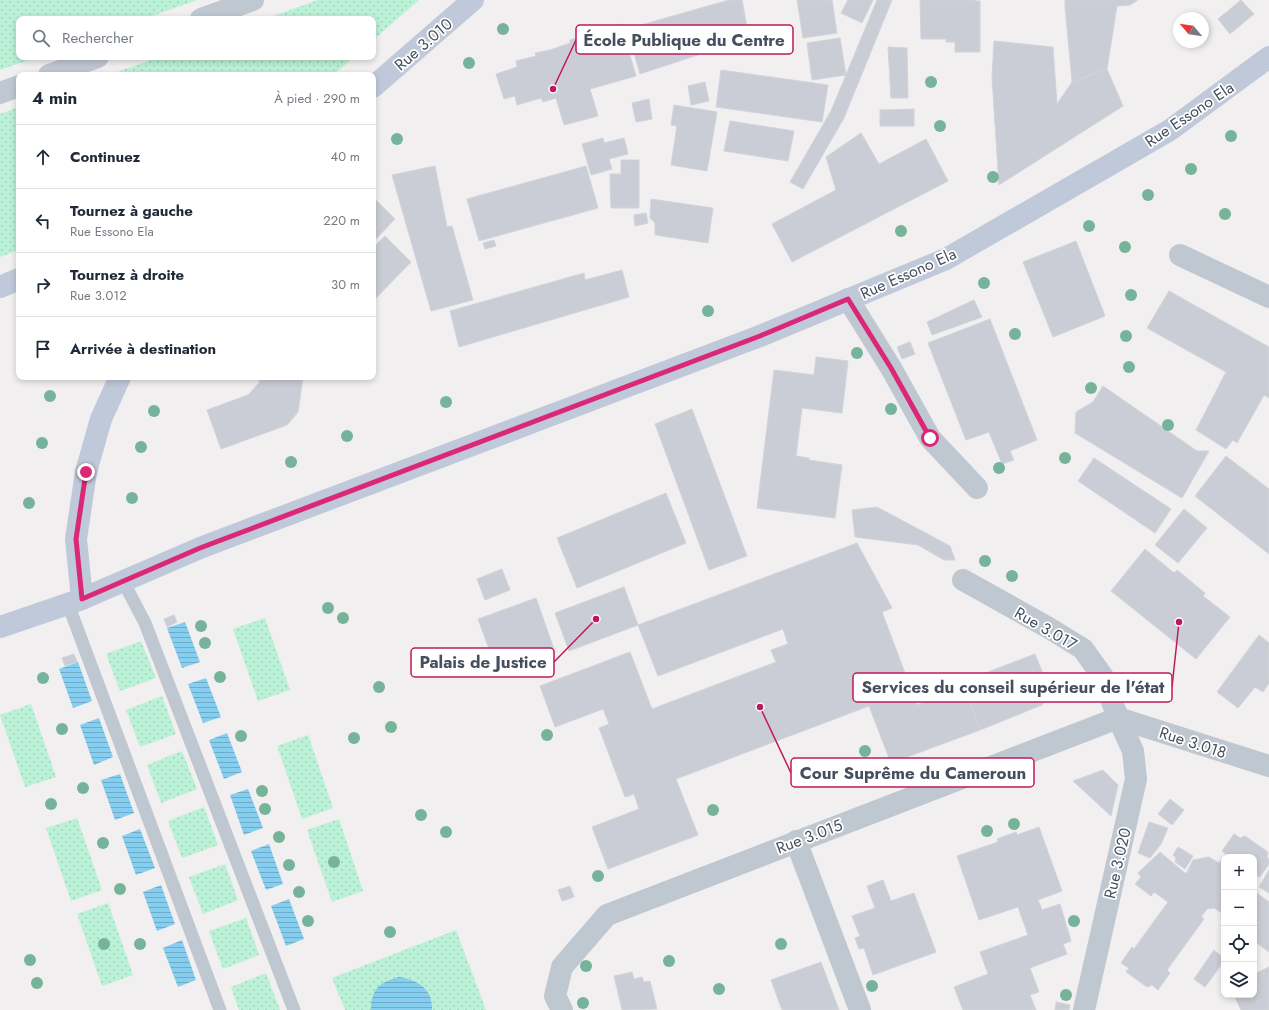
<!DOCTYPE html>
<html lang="fr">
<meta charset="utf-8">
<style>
body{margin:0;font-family:Jost,sans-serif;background:#f2f2f3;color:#1f2937}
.controls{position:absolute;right:12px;bottom:12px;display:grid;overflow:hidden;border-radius:8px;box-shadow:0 2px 6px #0003}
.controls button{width:36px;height:36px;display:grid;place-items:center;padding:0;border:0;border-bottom:1px solid #e0e1e3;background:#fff;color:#1f2937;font:20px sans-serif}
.compass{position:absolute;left:1173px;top:12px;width:36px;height:36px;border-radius:50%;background:#fff;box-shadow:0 2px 6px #0003;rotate:299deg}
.stop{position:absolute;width:12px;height:12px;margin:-9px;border:3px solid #db2777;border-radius:50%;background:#fff}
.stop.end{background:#db2777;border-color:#fff;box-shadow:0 1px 4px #0008}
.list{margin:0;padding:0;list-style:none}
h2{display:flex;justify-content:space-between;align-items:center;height:52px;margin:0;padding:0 16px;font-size:17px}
h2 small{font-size:13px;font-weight:400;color:#747a83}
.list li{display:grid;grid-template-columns:26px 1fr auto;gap:12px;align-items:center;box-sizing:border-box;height:64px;padding:0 16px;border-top:1px solid #e0e1e3}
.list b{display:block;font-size:15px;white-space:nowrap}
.list p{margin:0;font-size:13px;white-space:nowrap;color:#747a83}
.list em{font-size:13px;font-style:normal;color:#747a83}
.icon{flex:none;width:22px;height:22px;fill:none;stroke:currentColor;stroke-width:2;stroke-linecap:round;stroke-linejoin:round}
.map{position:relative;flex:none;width:1269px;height:1010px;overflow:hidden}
.search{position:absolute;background:#fff;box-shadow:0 2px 6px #0003;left:16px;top:16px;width:360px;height:44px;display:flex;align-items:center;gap:10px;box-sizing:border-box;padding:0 14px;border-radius:8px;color:#747a83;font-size:15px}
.panel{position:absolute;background:#fff;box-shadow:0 2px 6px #0003;left:16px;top:72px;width:360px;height:308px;border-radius:8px}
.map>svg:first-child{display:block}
.grass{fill:url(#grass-dots)}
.water{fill:url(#water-rules)}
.building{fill:#cacdd5;stroke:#d2d4db}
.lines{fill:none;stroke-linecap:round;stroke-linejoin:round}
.service{stroke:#bfc7d1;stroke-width:13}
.minor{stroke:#bfc7d1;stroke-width:22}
.tertiary{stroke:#bfc7d1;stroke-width:22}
.secondary{stroke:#c0c9d9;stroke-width:22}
.tree{fill:#77b39b}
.route{stroke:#db2777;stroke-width:5}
.labels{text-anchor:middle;stroke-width:3.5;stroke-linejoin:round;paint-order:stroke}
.street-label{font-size:16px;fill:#464f5d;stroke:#fff}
.leader{fill:none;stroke:#c2185b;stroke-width:1.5}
.callout-dot{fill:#c2185b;stroke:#fff;stroke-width:1.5}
.callout{fill:#fff;stroke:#c2185b;stroke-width:1.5}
.callout-label{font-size:17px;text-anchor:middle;font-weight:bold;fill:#464f5d}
</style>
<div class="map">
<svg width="1269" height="1010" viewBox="0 0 1269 1010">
<defs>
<pattern id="grass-dots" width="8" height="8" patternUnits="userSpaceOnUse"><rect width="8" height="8" fill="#bbf1d6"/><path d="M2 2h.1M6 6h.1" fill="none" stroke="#a2d0ba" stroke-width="1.8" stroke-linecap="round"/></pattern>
<pattern id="water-rules" width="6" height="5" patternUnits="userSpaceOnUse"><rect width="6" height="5" fill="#86cef0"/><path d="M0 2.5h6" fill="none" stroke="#6faac6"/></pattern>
</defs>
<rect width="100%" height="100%" fill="#f1efef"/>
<path class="grass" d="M0,0H197L144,19H19V57H37L0,70Z
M318,0H419L373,40V19H265Z
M159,57H354L333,75H109Z
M19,107V250L0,257V114Z
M265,618L290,690L258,701L233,629Z
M141,641L156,678L120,691L106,654Z
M162,696L176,734L140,747L126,710Z
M31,704L56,777L25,787L0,715Z
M308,735L333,808L302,819L277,746Z
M182,751L197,789L161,803L147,765Z
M204,807L218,845L182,858L168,821Z
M77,818L102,890L71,901L46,828Z
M339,819L363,891L332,902L307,830Z
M225,864L238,900L203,914L189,877Z
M108,903L133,975L102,986L77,914Z
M246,918L259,955L223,969L209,931Z
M456,930L486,1010H345L332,978Z
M266,973L280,1010H239L231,987Z"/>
<path class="water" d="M185,622L200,662L182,668L167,628Z
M78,662L92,701L73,708L59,669Z
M206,678L221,717L203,723L188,684Z
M99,718L113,757L94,765L80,725Z
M227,733L242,772L224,779L209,740Z
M120,774L134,813L115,820L101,780Z
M248,789L263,828L244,835L230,795Z
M140,829L155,868L136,875L122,836Z
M269,844L283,884L266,890L251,851Z
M161,885L175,924L157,931L143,892Z
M289,899L304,939L286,946L271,906Z
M182,940L196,980L178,987L163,948Z
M399,977C418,980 433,989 432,1010H371C371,989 380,982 399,977Z"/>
<path class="building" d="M729,0H742L749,38L640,74L627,29Z
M797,0H832L837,33L803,38Z
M848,0H873L862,23L841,13Z
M877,0H892L844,118L803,189L790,182L831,111Z
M920,0H976V1H980V52H955V42H946V39H921Z
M1065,0H1138L1130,5L1117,6L1107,69L1072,82L1065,7Z
M1241,0L1254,14L1230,34L1218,19Z
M621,24L636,76L590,89L598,116L564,125L556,98L543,102L541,98L517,105L515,96L504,99L496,74L517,67L516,61L536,56L535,53L550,50L570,43V40Z
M840,38L846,75L812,80L807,43Z
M994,41L1053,47L1057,104L1072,82L1107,69L1123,106L999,185L992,77Z
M888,47L907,48L908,98H891Z
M721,70L828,85L822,122L716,107Z
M705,82L709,101L691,105L688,86Z
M649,99L652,119L636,122L632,103Z
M674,105L717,112L707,171L671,165L677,126L671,125Z
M914,109V126H880V110Z
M730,121L794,131L788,161L724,151Z
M861,133L879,164L926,139L948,181L792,262L772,224L836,190L826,157Z
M603,138L604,143L624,138L628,154L609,159L612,169L591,175L582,144Z
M621,160H639V208H611L610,174H621Z
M435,166L447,227L452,226L473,300L431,311L392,175Z
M586,166L598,208L479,241L467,199Z
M373,197L395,219L373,242Z
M651,199L713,208L708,243L655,235V223L650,218Z
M646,213L648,223L635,226L634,215Z
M385,236L411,262L373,301V248Z
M494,240L496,246L485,249L483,243Z
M1076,241L1105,316L1053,337L1023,262Z
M622,270L629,297L459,347L450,311L584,273L585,280Z
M1169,291L1269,347V398L1264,395L1237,443L1233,440L1226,449L1196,430L1226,372L1147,328Z
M974,300L982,317L932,335L927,322Z
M990,319L1037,440L1010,451L1014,460L1002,464L989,432L966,440L928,343Z
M910,342L915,354L902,359L897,347Z
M816,357L848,361L842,413L802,408L796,456L809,458V460L842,465L835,518L757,508L774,370L814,375Z
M260,377H303L298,412L287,425L221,449L207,410L248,395L259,383Z
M1103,386L1197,451H1209L1182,498L1075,433L1076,412L1093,402Z
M692,409L747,556L709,570L655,424Z
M1226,456L1269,489V554L1195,496Z
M1094,458L1171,509L1155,533L1078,481Z
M666,493L686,543L577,588L557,538Z
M877,507L950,546L955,560H944L918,545L855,537L852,510Z
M1184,509L1207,528L1178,563L1155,545Z
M857,543L892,608L882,612L917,705L964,688L980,730L891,763L869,706L676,779L698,835L608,869L592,827L639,809L634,794L625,797L599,728L609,724L603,709L555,727L540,686L630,652L652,709L776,662L771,650L788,644L783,629L658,676L638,625Z
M1145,549L1174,573L1177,570L1205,593L1203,596L1230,617L1196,659L1111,591Z
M502,569L510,590L485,600L477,579Z
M624,587L638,625L569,651L555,613Z
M536,598L555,652L498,673L478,619Z
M174,615L177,622L167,627L164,619Z
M1259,635L1269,643V683L1263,692L1255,687L1238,708L1217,692Z
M74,654L77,662L65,666L62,658Z
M1035,654L1050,691L1042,705L980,730L962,682Z
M1103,770L1118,785L1111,816L1073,781Z
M1170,799L1184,810L1172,825L1158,814Z
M1149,822L1168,828L1161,844L1150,858L1138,853Z
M1039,827L1062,891L1038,900L1042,910L1060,904L1071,941L1063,944L1067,954L1030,968L1039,992L1030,995L1036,1010H963L954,987L988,974L980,952L1028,935L1018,907L979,920L957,856L998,842L997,839L1016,832L1017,835Z
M1234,834L1240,838L1245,836L1268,852L1267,857L1269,859V864L1260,877L1256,875L1254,878V857H1224V914L1214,908L1207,909L1201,917L1204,919L1167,970L1170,973L1158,990L1152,985L1147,987L1126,972L1129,968L1121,963L1132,947L1134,949L1168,902L1154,892L1151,896L1135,884L1141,877L1138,873L1160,852L1186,874L1193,860L1209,857L1219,863L1226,854L1222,851Z
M1178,847L1193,856L1185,869L1175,862L1176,858L1173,855Z
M1269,870V893L1259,887Z
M883,880L891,901L914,893L936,952L873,975L864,948L859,949L855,938L860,936L852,916L875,908L867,886Z
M570,886L574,897L562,901L558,890Z
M1254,891L1269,902V952L1254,941Z
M1214,950L1224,958V961L1205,987L1194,979Z
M821,962L839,1010H782L771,980Z
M1269,967V1010H1241L1234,995H1254V974Z
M632,972L634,979L642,977L644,982L650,981L657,1009L622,1010L614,976Z
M1056,1002L1070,1005L1069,1010H1055Z"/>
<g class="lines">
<path class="service" d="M123,581L145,623L294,1010
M68,604L220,1010"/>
<path class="minor" d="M201,19L253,0
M49,75L98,57
M0,93L19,86
M1180,255L1269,297
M848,299L891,368L930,438L977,488
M963,580L1049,628L1083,649L1103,677L1118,718L1133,751L1136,779L1084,1010
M796,841L860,1010
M562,1010L555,996L562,967L607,915L1118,718"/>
<path class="tertiary" d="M1118,718L1269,766"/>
<path class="secondary" d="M373,87L473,0
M0,287L19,279
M82,599L76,539L86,472L101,419L120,377
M0,627L82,599L200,548L760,336L946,259L1170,130L1269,57"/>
</g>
<g class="tree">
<circle cx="503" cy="29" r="6"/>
<circle cx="469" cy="63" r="6"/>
<circle cx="931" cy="82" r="6"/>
<circle cx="940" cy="126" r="6"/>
<circle cx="1231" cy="136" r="6"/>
<circle cx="397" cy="139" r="6"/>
<circle cx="1191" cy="169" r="6"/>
<circle cx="993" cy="177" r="6"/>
<circle cx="1148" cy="195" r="6"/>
<circle cx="1225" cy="214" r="6"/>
<circle cx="1089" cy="226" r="6"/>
<circle cx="901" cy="231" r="6"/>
<circle cx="1125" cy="247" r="6"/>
<circle cx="984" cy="283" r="6"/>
<circle cx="1131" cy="295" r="6"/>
<circle cx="708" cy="311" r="6"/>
<circle cx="1015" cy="334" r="6"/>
<circle cx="1126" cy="336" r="6"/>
<circle cx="857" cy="353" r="6"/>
<circle cx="1129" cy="367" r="6"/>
<circle cx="1091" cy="388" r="6"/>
<circle cx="50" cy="396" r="6"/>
<circle cx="446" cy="402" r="6"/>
<circle cx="891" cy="409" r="6"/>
<circle cx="154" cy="411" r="6"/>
<circle cx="1168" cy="425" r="6"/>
<circle cx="347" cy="436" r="6"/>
<circle cx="42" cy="443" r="6"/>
<circle cx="141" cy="447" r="6"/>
<circle cx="1065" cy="458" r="6"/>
<circle cx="291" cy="462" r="6"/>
<circle cx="999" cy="468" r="6"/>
<circle cx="132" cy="498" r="6"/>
<circle cx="29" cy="503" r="6"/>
<circle cx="985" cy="561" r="6"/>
<circle cx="1012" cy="576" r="6"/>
<circle cx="328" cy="608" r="6"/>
<circle cx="343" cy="618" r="6"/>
<circle cx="201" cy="626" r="6"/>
<circle cx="205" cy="643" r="6"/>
<circle cx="220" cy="677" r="6"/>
<circle cx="43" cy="678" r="6"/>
<circle cx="379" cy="687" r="6"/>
<circle cx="391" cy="727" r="6"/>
<circle cx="62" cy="729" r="6"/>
<circle cx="547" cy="735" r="6"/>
<circle cx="241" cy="736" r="6"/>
<circle cx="354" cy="738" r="6"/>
<circle cx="865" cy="751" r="6"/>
<circle cx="83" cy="788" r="6"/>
<circle cx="262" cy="791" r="6"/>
<circle cx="51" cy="804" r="6"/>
<circle cx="265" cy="809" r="6"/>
<circle cx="713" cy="810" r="6"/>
<circle cx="421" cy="815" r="6"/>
<circle cx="1014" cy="824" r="6"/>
<circle cx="987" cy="831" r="6"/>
<circle cx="446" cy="832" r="6"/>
<circle cx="279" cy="837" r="6"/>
<circle cx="103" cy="843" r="6"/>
<circle cx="334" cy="862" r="6"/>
<circle cx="289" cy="865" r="6"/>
<circle cx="598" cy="876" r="6"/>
<circle cx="120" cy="889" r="6"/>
<circle cx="299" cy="892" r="6"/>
<circle cx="308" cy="921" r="6"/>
<circle cx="1074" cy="921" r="6"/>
<circle cx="390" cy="932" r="6"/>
<circle cx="104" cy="944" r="6"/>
<circle cx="140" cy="944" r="6"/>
<circle cx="781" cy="944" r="6"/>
<circle cx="30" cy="960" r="6"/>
<circle cx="669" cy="961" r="6"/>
<circle cx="586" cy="966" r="6"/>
<circle cx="37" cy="983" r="6"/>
<circle cx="872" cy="986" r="6"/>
<circle cx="719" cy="989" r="6"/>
<circle cx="1066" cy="995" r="6"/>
<circle cx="583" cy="1003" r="6"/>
</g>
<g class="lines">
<path class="route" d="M86,472L76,539L82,599L200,548L760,336L848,299L891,368L930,438"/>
</g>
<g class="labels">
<g class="street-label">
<text transform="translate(423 44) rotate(-41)" y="6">Rue 3.010</text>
<text transform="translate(1189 114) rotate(-34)" y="6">Rue Essono Ela</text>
<text transform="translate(908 273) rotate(-24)" y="6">Rue Essono Ela</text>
<text transform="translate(1046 628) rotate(30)" y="6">Rue 3.017</text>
<text transform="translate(1193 742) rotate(18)" y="6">Rue 3.018</text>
<text transform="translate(809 836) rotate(-21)" y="6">Rue 3.015</text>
<text transform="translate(1117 863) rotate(-77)" y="6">Rue 3.020</text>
</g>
</g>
<path class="leader" d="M553 89L576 40M596 619L554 662M1179 622L1172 687M760 707L791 773"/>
<g class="callout-dot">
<circle cx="553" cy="89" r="4"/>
<circle cx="596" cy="619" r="4"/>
<circle cx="1179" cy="622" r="4"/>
<circle cx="760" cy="707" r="4"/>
</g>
<g class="callout">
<rect x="576" y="25" width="217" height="29" rx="4"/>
<rect x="411" y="648" width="143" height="29" rx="4"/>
<rect x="853" y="673" width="319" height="29" rx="4"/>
<rect x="791" y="758" width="243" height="29" rx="4"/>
</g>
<g class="callout-label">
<text x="684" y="46">École Publique du Centre</text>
<text x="483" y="668">Palais de Justice</text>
<text x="1013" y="693">Services du conseil supérieur de l'état</text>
<text x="913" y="779">Cour Suprême du Cameroun</text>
</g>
</svg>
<div class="controls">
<button>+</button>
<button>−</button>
<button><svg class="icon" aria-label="locate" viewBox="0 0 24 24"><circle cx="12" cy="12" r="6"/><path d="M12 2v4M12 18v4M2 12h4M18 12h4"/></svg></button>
<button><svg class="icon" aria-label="layers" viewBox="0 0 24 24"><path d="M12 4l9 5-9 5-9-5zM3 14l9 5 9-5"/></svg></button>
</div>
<svg class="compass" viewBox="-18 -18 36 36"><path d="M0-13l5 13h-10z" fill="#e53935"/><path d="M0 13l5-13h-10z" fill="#747a83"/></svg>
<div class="stop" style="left:930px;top:438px"></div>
<div class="stop end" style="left:86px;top:472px"></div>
<div class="search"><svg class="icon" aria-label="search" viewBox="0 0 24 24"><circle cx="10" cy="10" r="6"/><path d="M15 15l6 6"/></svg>Rechercher</div>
<section class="panel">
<h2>4 min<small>À pied · 290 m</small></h2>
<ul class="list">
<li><svg class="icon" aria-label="ahead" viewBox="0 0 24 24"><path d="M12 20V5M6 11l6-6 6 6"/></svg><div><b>Continuez</b></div><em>40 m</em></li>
<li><svg class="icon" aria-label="left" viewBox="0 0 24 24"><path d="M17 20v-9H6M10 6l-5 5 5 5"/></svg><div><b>Tournez à gauche</b><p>Rue Essono Ela</p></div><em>220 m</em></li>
<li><svg class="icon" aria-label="right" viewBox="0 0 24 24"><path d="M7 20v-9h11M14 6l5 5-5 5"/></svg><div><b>Tournez à droite</b><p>Rue 3.012</p></div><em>30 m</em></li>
<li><svg class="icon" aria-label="arrive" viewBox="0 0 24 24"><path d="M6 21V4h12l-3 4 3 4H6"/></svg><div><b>Arrivée à destination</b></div></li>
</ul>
</section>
</div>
